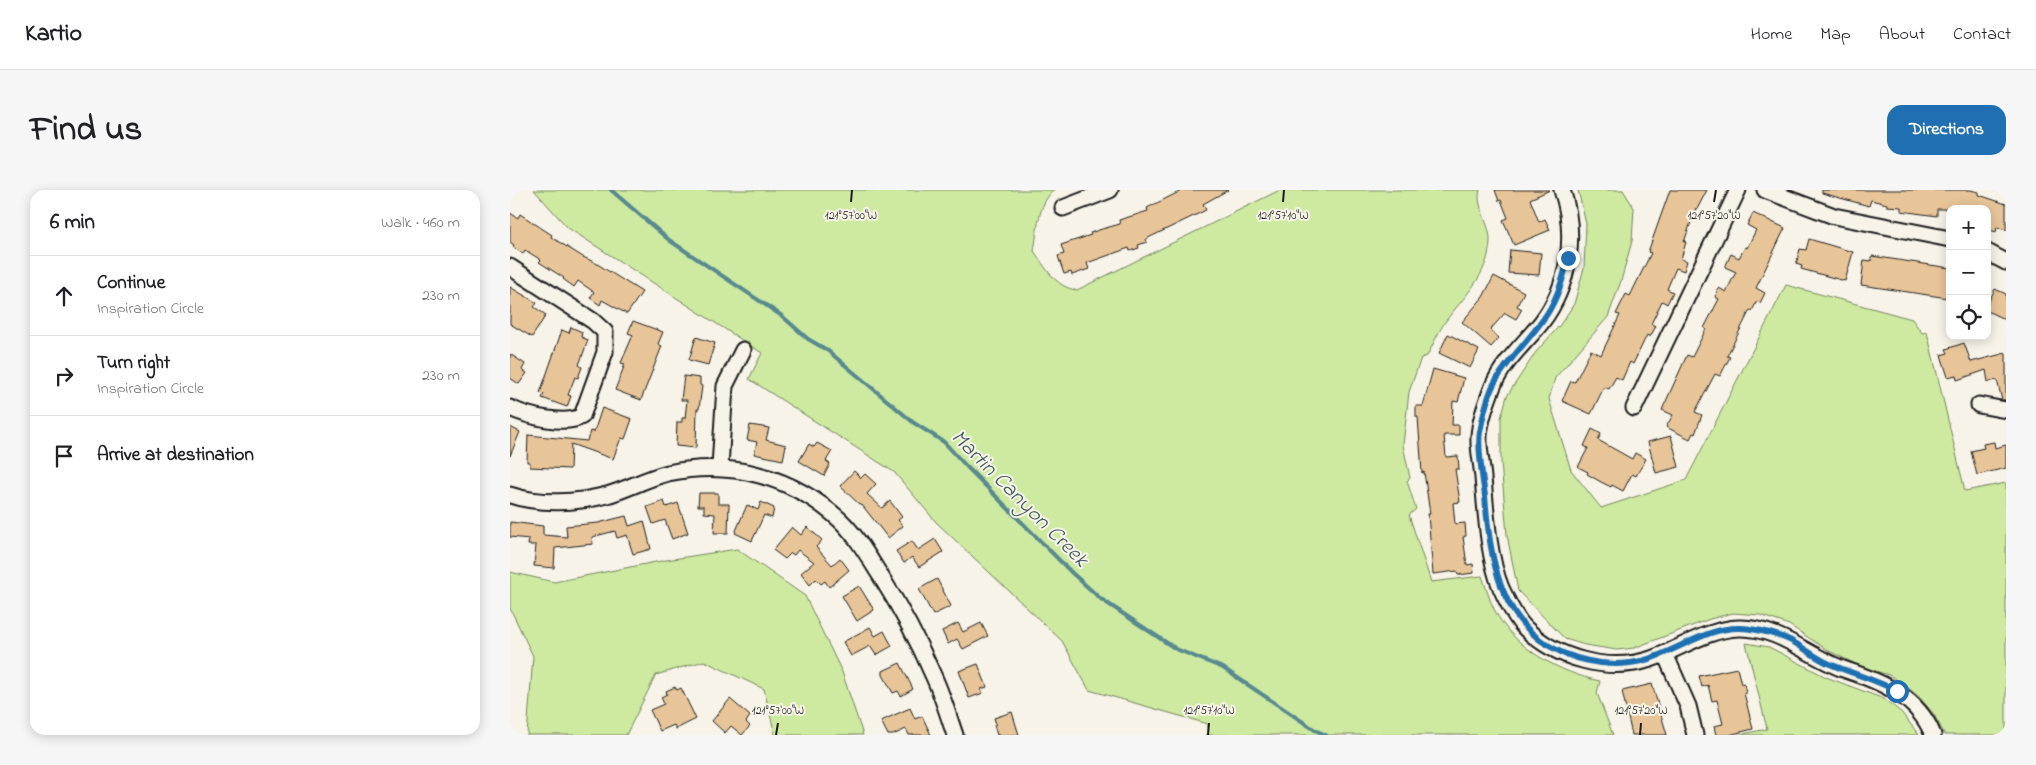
<!DOCTYPE html>
<meta charset="utf-8">
<style>
body{margin:0;font-family:"Indie Flower",sans-serif;background:#f6f6f6;color:#202124}
.controls{position:absolute;right:15px;top:15px;display:grid;overflow:hidden;border-radius:10px;box-shadow:0 2px 12px #0003}
.controls button{width:45px;height:45px;display:grid;place-items:center;padding:0;border:0;border-bottom:1px solid #e0e0e0;background:#fff;color:#202124;font:25px sans-serif}
.stop{position:absolute;width:15px;height:15px;margin:-11px;border:4px solid #1f6fb2;border-radius:50%;background:#fff}
.stop.end{background:#1f6fb2;border-color:#fff;box-shadow:0 1px 5px #0008}
.list{margin:0;padding:0;list-style:none}
h2{display:flex;justify-content:space-between;align-items:center;height:65px;margin:0;padding:0 20px;font-size:21px}
h2 small{font-size:16px;font-weight:400;color:#757577}
.list li{display:grid;grid-template-columns:32px 1fr auto;gap:15px;align-items:center;box-sizing:border-box;height:80px;padding:0 20px;border-top:1px solid #e0e0e0}
.list b{display:block;font-size:19px;white-space:nowrap}
.list p{margin:0;font-size:16px;white-space:nowrap;color:#757577}
.list em{font-size:16px;font-style:normal;color:#757577}
.icon{flex:none;width:28px;height:28px;fill:none;stroke:currentColor;stroke-width:2;stroke-linecap:round;stroke-linejoin:round}
.map{position:relative;flex:none;width:1496px;height:545px;overflow:hidden;border-radius:15px}
header{display:flex;align-items:center;gap:30px;box-sizing:border-box;height:70px;padding:0 25px;background:#fff;border-bottom:1px solid #e0e0e0}
header strong{font-size:24px}
nav{display:flex;gap:28px;margin-inline-start:auto;font-size:18px}
.intro{display:flex;align-items:center;justify-content:space-between;box-sizing:border-box;height:120px;padding:0 30px}
h1{margin:0;font-size:35px}
.button{padding:12px 22px;border-radius:15px;background:#1f6fb2;color:#fff;font-size:18px;font-weight:700}
main{display:flex;gap:30px;padding:0 30px}
aside{flex:1;background:#fff;border-radius:15px;box-shadow:0 2px 12px #0003}
.map>svg:first-child{display:block}
.green{fill:#cdeaa0;stroke:#74835e}
.lines{fill:none;stroke-linecap:round;stroke-linejoin:round}
.stream{stroke:#59898f;stroke-width:4}
.building{fill:#e8c599;stroke:#1c1c1c}
.minor-casing{stroke:#1c1c1c;stroke-width:19}
.minor{stroke:#f7f3e8;stroke-width:15}
.route{stroke:#1f6fb2;stroke-width:6}
.ticks{fill:none;stroke:#1c1c1c;stroke-width:2}
.labels{text-anchor:middle;stroke-width:4;stroke-linejoin:round;paint-order:stroke}
.water-label{font-size:22px;font-style:italic;fill:#3f5c5f;stroke:#f7f3e8}
.ticks-label{font-size:12px;text-anchor:middle;fill:#1c1c1c;stroke:#f7f3e8;stroke-width:4;stroke-linejoin:round;paint-order:stroke}
</style>
<header>
<strong>Kartio</strong>
<nav><a>Home</a><a>Map</a><a>About</a><a>Contact</a></nav>
</header>
<div class="intro"><h1>Find us</h1><a class="button">Directions</a></div>
<main>
<aside>
<h2>6 min<small>Walk · 460 m</small></h2>
<ul class="list">
<li><svg class="icon" aria-label="ahead" viewBox="0 0 24 24"><path d="M12 20V5M6 11l6-6 6 6"/></svg><div><b>Continue</b><p>Inspiration Circle</p></div><em>230 m</em></li>
<li><svg class="icon" aria-label="right" viewBox="0 0 24 24"><path d="M7 20v-9h11M14 6l5 5-5 5"/></svg><div><b>Turn right</b><p>Inspiration Circle</p></div><em>230 m</em></li>
<li><svg class="icon" aria-label="arrive" viewBox="0 0 24 24"><path d="M6 21V4h12l-3 4 3 4H6"/></svg><div><b>Arrive at destination</b></div></li>
</ul>
</aside>
<div class="map">
<svg width="1496" height="545" viewBox="0 0 1496 545">
<rect width="100%" height="100%" fill="#f7f3e8"/>
<filter id="ink" filterUnits="userSpaceOnUse"><feTurbulence type="fractalNoise" baseFrequency=".02" numOctaves="2"/><feDisplacementMap in="SourceGraphic" scale="10" xChannelSelector="R" yChannelSelector="G"/><feConvolveMatrix kernelMatrix="1 2 1 2 8 2 1 2 1" color-interpolation-filters="sRGB"/></filter>
<g filter="url(#ink)">
<path class="green" d="M24,0H544C527,15 528,40 524,61C535,77 546,98 567,100L770,0H970C965,17 981,34 980,52C978,86 954,106 935,132C928,142 923,155 917,166L911,168L899,202L893,255L900,288L897,291L906,319L899,325L921,392L972,386C976,397 979,409 984,419C1003,458 1050,483 1090,491L1087,503L1103,545H696L698,534L579,500L552,451L426,332L384,282L239,189L252,163L58,38Z
M1068,0H1113L1124,18L1122,51L1111,91L1098,127L1045,188L1039,209L1061,280L1091,318L1176,290L1276,95L1402,129L1412,143L1417,142L1455,301L1496,293V545H1435L1423,523L1410,508L1394,494L1379,485L1352,477L1319,461L1279,435L1250,425L1223,423L1200,429L1124,458L1107,460L1075,455L1055,449L1008,401L997,345L991,272V228L997,206L1026,162L1050,135L1064,114L1074,78L1076,34Z
M227,359L295,406L332,482L353,545H265L254,499L194,471L146,485L116,545H17L23,466L0,418V382L44,392L156,370Z
M1236,453L1259,457L1316,487L1374,509L1391,522L1409,545H1228L1257,539Z"/>
<g class="lines">
<path class="stream" d="M101,0L159,50L272,126L298,149L317,160L404,233L434,252L456,276L562,383L591,409L666,459L713,478L805,540L816,545"/>
</g>
<path class="building" d="M673,0H718L693,14L696,20L636,49L637,52L628,55L629,58L620,61L619,58L577,73L579,79L562,85L561,82L554,84L548,66L554,64L551,55L581,45L580,43L592,39L610,34L609,30L638,21L637,18Z
M985,0H1040L1020,9L1029,32L1035,29L1040,40L1004,55L993,30L998,28L991,10L989,11Z
M1160,0H1197L1187,19L1186,18L1174,52H1176L1171,69L1177,71L1174,81L1166,78L1157,99L1163,102L1157,114L1152,111L1141,134L1146,136L1140,147L1137,145L1123,174L1120,172L1112,190L1106,187L1099,199L1094,197L1081,224L1052,211L1061,191L1065,192L1081,160L1091,165L1110,125L1106,124L1116,104L1120,106L1141,63L1138,62Z
M1312,0H1460L1469,2V5L1496,14V40L1487,37L1486,42L1477,39V19H1427V26L1391,21V17L1377,16V14L1361,10L1359,16L1312,3Z
M0,23L8,28L10,24L42,45L41,47L73,67L84,72L132,102L117,124L92,110L90,115L80,108L84,102L68,91L64,97L53,89L54,88L29,72L31,70L15,60L13,64L3,57L4,55L0,52Z
M1243,23L1275,38L1246,98L1255,103L1250,113L1247,111L1242,121L1240,120L1217,166L1220,167L1210,186L1205,184L1185,222L1192,225L1185,244L1183,243L1180,249L1156,237L1163,225L1152,220L1177,165L1182,167L1196,139L1194,138L1209,109L1205,107L1209,98L1216,102L1226,82L1215,77L1221,64L1229,68L1235,57L1237,58L1246,40L1237,35Z
M1299,49L1343,62L1335,91L1291,79L1292,76L1286,74L1290,59L1296,60Z
M1000,60L1031,63L1029,85L998,83Z
M1362,66L1440,78L1438,108L1351,95L1354,70L1361,71Z
M984,86L1014,102L1007,116L1012,119L1006,129L995,123L980,140L989,148L981,157L952,132L973,107Z
M0,97L27,113L24,117L36,125L22,147L0,134Z
M1485,99L1496,104V130L1477,121V115Z
M123,131L153,142L148,154L152,156L131,210L105,200L115,174L111,173L123,145L118,143Z
M61,137L72,142L71,147L78,150L69,175L72,177L68,188L65,187L58,205L61,206L57,217L32,208L34,204L30,203L52,140L59,143Z
M938,144L969,160L960,178L929,163Z
M186,147L205,153L198,175L179,170Z
M1454,153L1461,172L1496,163V210H1492L1487,190L1478,192L1476,180L1447,190L1446,185L1438,187L1431,165L1438,163L1436,159Z
M0,164L15,174L12,180L17,183L9,194L0,188Z
M923,179L954,188L948,212L943,211L942,235H949V245H934L936,267L948,266L949,279H945L950,312L943,313L945,334L955,333L956,346L953,347L957,375L963,374L964,383L948,385L947,381L923,384L918,324H920L914,282L912,283L908,227H906V216H913Z
M174,186L190,188V195L192,196L189,219H187L186,258L166,256L167,232H172V228H175L177,210H171Z
M92,218L122,229L115,249L111,248L103,269L61,254L60,279L20,277V272H17L18,245L77,251L80,241L84,242Z
M240,235L259,238L256,250L276,255L273,270L244,264L247,252L237,250Z
M0,237L10,242L0,266Z
M1082,239L1091,244L1088,250L1122,269L1125,263L1136,269L1126,286L1122,284L1113,301L1102,295L1101,297L1091,292L1077,284L1078,282L1068,277L1078,258L1074,256Z
M1161,246L1169,277L1146,283L1138,252Z
M1484,252L1485,258L1496,255V278L1467,285L1461,261L1474,258L1473,254Z
M307,253L322,261L316,271L320,274L314,286L289,271L299,254L304,257Z
M344,281L351,288L355,284L366,294L357,304L372,318L380,311L392,327L388,330L393,336L378,348L352,315L351,316L330,296Z
M189,303H208V314H219L218,343H204L205,324L194,323V316H188Z
M154,311L156,317L168,313L178,343L162,349L155,330L143,334L137,317Z
M251,312L264,318L262,328L254,325L242,351L225,343L237,315L248,320Z
M116,326L119,336L134,331L141,359L123,364L117,345L107,348L105,341L82,347L83,354L45,358L44,378L24,376L26,355H18L19,349L0,347V332L33,336V345L57,347L56,336L88,333Z
M282,337L291,345L297,337L312,350L306,357L322,375L330,368L339,380L319,397L315,391L311,394L306,389L300,395L291,383L304,372L288,360L284,365L281,363L275,369L263,360Z
M425,349L433,362L409,377L402,367L394,373L386,361L402,351L408,360Z
M427,389L441,416L423,425L409,399Z
M349,396L364,420L347,431L332,406Z
M448,433L453,442L471,433L478,446L453,459L447,449L438,454L432,441Z
M360,437L365,446L374,441L382,456L366,465L360,456L341,466L333,452Z
M390,473L403,499L391,506L388,501L383,503L373,485V481Z
M468,474L477,497L471,499L473,503L459,508L449,481Z
M1227,478L1231,494L1234,493L1236,503H1234L1243,539L1219,545H1206L1204,536L1213,534L1207,510L1202,511L1198,495L1192,497L1189,486Z
M1142,494L1157,545H1122L1112,501Z
M165,497L167,500L171,498L186,529L166,539L164,535L150,541L140,520L154,514L151,507L157,504L156,501Z
M220,509L240,526L236,532L240,536L232,545L221,536L215,543L202,531Z
M400,518L405,529L412,526L421,545H399L396,539L383,545H378L371,531Z
M502,522L509,545H487L484,535L486,534L484,528Z"/>
<g class="lines">
<g class="minor-casing">
<path id="minor" d="M1052,0C1067,44 1060,95 1031,133C1015,153 993,172 983,196C977,211 970,230 969,246C968,259 972,274 973,288C976,322 978,366 991,398C997,411 1005,428 1015,438C1046,469 1099,483 1141,469C1170,459 1197,439 1229,438C1270,437 1300,468 1336,480C1372,492 1408,507 1423,545
M1255,0L1324,26L1440,49
M553,18L600,0
M1477,62L1496,72
M0,77L83,131L95,142V162L72,226C55,236 17,226 0,218
M1469,215L1496,220
M1124,218L1228,0
M210,277L215,196L233,160
M0,305C30,315 67,313 97,305C118,299 137,288 158,283C221,270 282,286 330,330C346,345 358,366 370,385C390,417 408,450 423,485C432,504 438,525 445,545
M1155,464L1178,516L1185,545"/>
</g>
<use href="#minor" class="minor"/>
</g>
</g>
<g class="lines" filter="url(#ink)">
<path class="route" d="M1058,68C1053,91 1046,113 1032,131C1017,152 998,170 985,192C977,206 973,226 970,242C967,257 973,290 975,306C980,368 989,436 1053,463C1075,472 1097,476 1120,473C1159,469 1193,436 1231,438C1248,439 1271,445 1285,453C1297,460 1308,469 1320,474C1343,484 1364,489 1387,501"/>
</g>
<path class="ticks" d="M341,12L342,0M773,12L774,0M1204,12L1206,0M266,545L268,533M698,545L699,533M1130,545L1131,533"/>
<g class="labels">
<g class="water-label">
<text transform="translate(511 307) rotate(45)" y="8">Martin Canyon Creek</text>
</g>
</g>
<g class="ticks-label">
<text x="341" y="29">121°57'00"W</text>
<text x="773" y="29">121°57'10"W</text>
<text x="1204" y="29">121°57'20"W</text>
<text x="268" y="524">121°57'00"W</text>
<text x="699" y="524">121°57'10"W</text>
<text x="1131" y="524">121°57'20"W</text>
</g>
</svg>
<div class="controls">
<button>+</button>
<button>−</button>
<button><svg class="icon" aria-label="locate" viewBox="0 0 24 24"><circle cx="12" cy="12" r="6"/><path d="M12 2v4M12 18v4M2 12h4M18 12h4"/></svg></button>
</div>
<div class="stop" style="left:1387px;top:501px"></div>
<div class="stop end" style="left:1058px;top:68px"></div>
</div>
</main>
